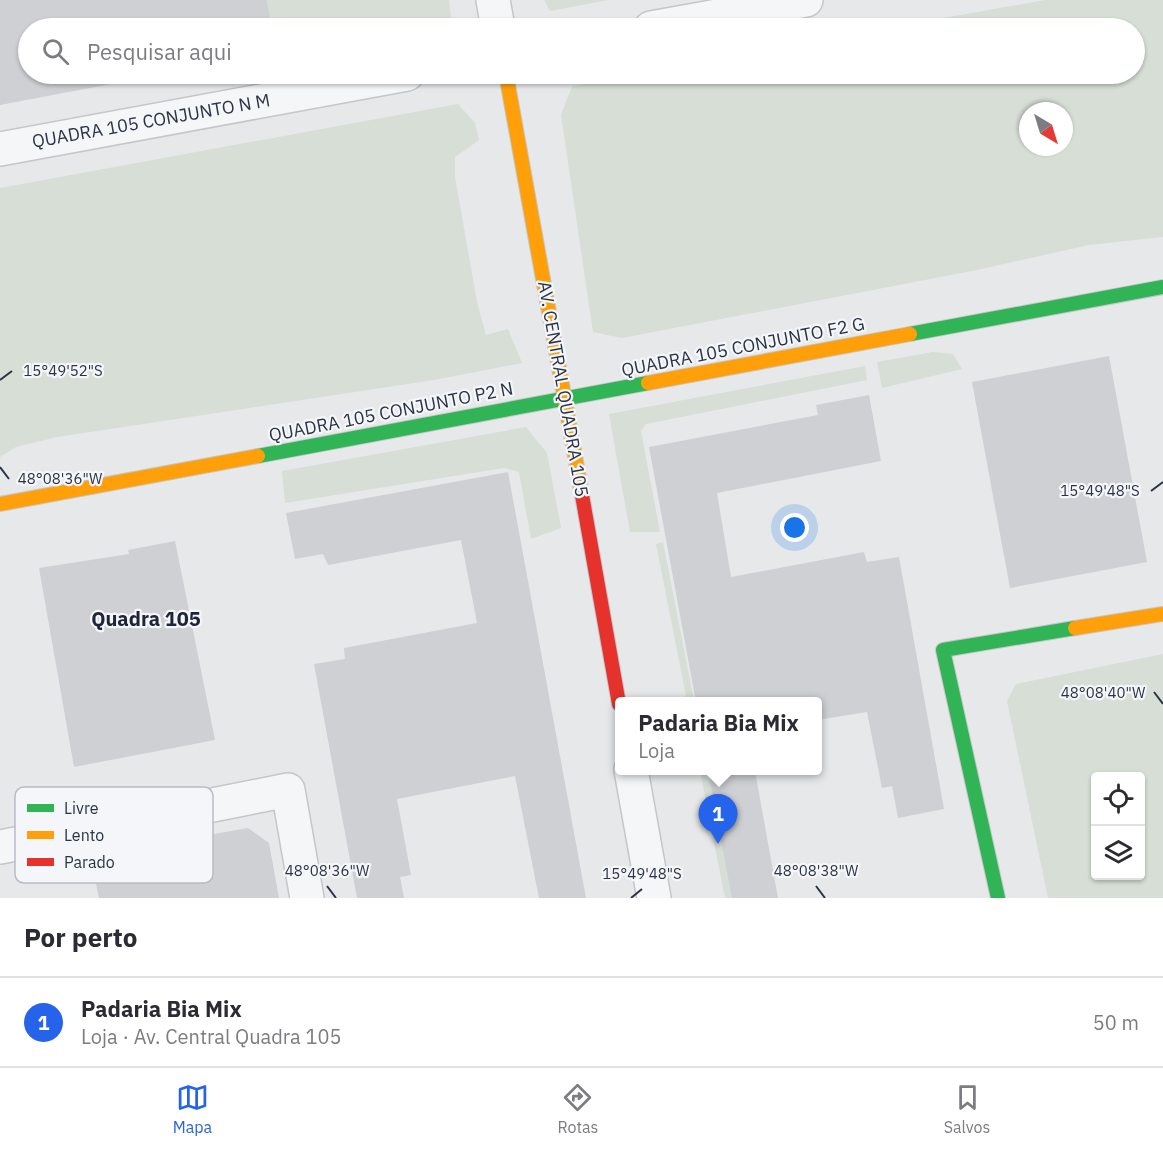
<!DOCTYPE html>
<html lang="pt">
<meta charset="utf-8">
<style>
body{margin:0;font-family:"IBM Plex Sans",sans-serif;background:#f2f2f3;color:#2b2b33}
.controls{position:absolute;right:18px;bottom:18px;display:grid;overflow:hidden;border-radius:6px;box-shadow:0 2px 4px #0004}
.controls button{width:54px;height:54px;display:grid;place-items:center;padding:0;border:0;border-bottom:2px solid #e1e1e2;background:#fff;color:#2b2b33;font:30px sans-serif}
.compass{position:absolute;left:1019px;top:102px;width:54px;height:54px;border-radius:50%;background:#fff;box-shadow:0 2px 4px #0004;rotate:142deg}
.you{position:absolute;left:795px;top:528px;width:21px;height:21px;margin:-15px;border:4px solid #fff;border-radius:50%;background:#1a73e8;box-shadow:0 0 0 9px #1a73e833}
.badge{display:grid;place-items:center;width:39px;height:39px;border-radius:50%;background:#2563eb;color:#fff;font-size:20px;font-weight:700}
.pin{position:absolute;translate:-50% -50px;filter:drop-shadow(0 2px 3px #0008)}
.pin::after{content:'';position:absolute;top:32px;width:21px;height:18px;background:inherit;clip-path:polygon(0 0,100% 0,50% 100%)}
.popup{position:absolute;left:615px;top:697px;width:207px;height:78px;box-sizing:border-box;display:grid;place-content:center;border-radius:6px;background:#fff;filter:drop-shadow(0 2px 4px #0005);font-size:20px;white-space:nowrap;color:#7c7c81}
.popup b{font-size:22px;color:#2b2b33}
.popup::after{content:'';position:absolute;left:50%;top:100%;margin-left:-12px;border:12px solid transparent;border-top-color:#fff}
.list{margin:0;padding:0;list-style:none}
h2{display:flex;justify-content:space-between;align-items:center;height:78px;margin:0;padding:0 24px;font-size:26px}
h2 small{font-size:20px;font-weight:400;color:#7c7c81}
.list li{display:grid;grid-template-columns:39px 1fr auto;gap:18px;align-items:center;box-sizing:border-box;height:90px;padding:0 24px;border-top:2px solid #e1e1e2}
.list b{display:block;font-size:22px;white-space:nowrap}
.list p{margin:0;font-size:20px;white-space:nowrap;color:#7c7c81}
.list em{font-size:20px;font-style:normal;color:#7c7c81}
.icon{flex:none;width:33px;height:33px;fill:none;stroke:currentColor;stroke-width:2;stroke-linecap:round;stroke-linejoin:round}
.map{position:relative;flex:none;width:1163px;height:898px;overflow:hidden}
.search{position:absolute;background:#fff;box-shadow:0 2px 4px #0004;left:18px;right:18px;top:18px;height:66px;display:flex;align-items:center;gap:15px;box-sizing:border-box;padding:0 21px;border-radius:33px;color:#7c7c81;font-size:22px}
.sheet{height:168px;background:#fff}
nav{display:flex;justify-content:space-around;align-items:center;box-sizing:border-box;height:84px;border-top:2px solid #e1e1e2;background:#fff;font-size:16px;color:#7c7c81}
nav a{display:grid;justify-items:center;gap:3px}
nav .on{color:#2563eb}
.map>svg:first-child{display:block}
.green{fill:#d6ded6;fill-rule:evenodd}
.building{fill:#ced0d3}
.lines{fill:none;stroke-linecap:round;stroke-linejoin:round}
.street-casing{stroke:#c4c6c8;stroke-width:36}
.fast-casing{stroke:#c4c6c8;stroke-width:16}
.slow-casing{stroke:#c4c6c8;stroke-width:16}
.jam-casing{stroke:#c4c6c8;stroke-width:16}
.street{stroke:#f5f6f7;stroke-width:33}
.fast{stroke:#30b455;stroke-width:14}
.slow{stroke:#ff9f0a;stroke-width:14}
.jam{stroke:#e5322d;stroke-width:14}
.ticks{fill:none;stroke:#2b3445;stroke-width:2}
.labels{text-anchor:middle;stroke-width:4.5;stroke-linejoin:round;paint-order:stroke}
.street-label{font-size:18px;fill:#2b3445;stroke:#f4f6f9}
.neighbourhood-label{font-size:20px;font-weight:bold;fill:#1d2536;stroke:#f4f6f9}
.key{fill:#f4f6f9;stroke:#b8bcc3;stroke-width:1.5}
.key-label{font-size:16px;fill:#2b3445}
.ticks-label{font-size:15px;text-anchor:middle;fill:#2b3445;stroke:#f4f6f9;stroke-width:4.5;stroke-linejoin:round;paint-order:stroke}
</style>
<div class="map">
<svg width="1163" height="898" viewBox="0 0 1163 898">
<rect width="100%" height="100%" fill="#e6e8ea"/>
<path class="green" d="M267,0H449L451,18L442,28H272Z
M544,0H608L550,11Z
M1045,0H1163V237L1089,245L977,270L622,338L593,332L561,115L572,86L639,74H1134V28H888ZM1028,111H1064V147H1028Z
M458,104L475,123L479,140L455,157V177L477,302L486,335L508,329L522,363L434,380L57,437L16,447L0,457V188Z
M933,352L953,354L962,369L882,388L877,362Z
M865,366L867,380L646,424L641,431L660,532H630L609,414Z
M526,427L547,453L561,528L531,539L519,472L504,468L285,503L282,471Z
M663,542L694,701H687L656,544Z
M1163,654V898H1048L1007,701L1016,684ZM1096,776H1140V876H1096Z
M700,771H708L733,898H725Z"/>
<path class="building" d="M0,0H267L272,28H28V74H164L0,105Z
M1109,356L1147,562L1010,588L972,382Z
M869,395L881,461L717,493L731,577L864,552L867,562L899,557L944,809L898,818L892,786L882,788L867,712L817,720V702H696L649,447L818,415L816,405Z
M508,472L586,898H539L515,776L397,799L411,875L400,877L404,898H357L314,664L345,659L344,648L477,623L461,540L328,565L323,554L295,559L286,513Z
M175,541L215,740L74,767L39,568L129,554L128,550Z
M708,771H755L778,898H732Z
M248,828L269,843L279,898H99L90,856Z"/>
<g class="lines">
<g class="street-casing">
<path id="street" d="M493,0L498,28
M651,28L806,0
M0,149L407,74
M631,770L654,898
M0,847L288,790L307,898"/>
</g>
<g class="fast-casing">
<path id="fast" d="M910,334L1163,287
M258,456L648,383
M998,898L943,650L1075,628"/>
</g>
<g class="slow-casing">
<path id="slow" d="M506,74L582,495
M648,383L910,334
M0,504L258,456
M1075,628L1163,614"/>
</g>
<g class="jam-casing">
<path id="jam" d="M582,495L619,704"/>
</g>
<use href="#street" class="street"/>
<use href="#fast" class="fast"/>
<use href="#slow" class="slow"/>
<use href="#jam" class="jam"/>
</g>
<path class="ticks" d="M0,380L12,371M0,467L9,479M1151,491L1163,482M1154,692L1163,704M327,886L336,898M816,886L825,898M631,898L642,889"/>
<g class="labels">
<g class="street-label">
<text transform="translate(151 121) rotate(-10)" y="6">QUADRA 105 CONJUNTO N M</text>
<text transform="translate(743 347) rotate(-11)" y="6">QUADRA 105 CONJUNTO F2 G</text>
<text transform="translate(563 389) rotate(80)" y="6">AV. CENTRAL QUADRA 105</text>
<text transform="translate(391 412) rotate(-11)" y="6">QUADRA 105 CONJUNTO P2 N</text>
</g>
<g class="neighbourhood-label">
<text x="146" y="626">Quadra 105</text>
</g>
</g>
<rect x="15" y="787" width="198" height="96" rx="9" class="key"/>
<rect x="27" y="804" width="27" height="8" fill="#30b455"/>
<rect x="27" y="831" width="27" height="8" fill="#ff9f0a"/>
<rect x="27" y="858" width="27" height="8" fill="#e5322d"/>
<g class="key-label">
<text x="64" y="814">Livre</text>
<text x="64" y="841">Lento</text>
<text x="64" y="868">Parado</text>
</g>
<g class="ticks-label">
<text x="63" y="376">15°49'52"S</text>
<text x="60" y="484">48°08'36"W</text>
<text x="1100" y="496">15°49'48"S</text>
<text x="1103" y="698">48°08'40"W</text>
<text x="327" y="876">48°08'36"W</text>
<text x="816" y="876">48°08'38"W</text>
<text x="642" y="879">15°49'48"S</text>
</g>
</svg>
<div class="controls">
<button><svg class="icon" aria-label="locate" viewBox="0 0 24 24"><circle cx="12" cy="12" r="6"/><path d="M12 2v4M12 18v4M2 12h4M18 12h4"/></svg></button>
<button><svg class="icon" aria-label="layers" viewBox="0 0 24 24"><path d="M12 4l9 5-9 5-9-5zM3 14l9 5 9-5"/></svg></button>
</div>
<svg class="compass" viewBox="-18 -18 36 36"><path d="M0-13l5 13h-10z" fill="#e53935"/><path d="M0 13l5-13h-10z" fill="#7c7c81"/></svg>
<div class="you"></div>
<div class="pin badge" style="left:718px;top:844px">1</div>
<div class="popup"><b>Padaria Bia Mix</b>Loja</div>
<div class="search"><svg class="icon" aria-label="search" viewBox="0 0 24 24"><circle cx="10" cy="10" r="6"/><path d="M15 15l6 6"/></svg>Pesquisar aqui</div>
</div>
<section class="sheet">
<h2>Por perto<small></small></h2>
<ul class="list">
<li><span class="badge">1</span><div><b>Padaria Bia Mix</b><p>Loja · Av. Central Quadra 105</p></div><em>50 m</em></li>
</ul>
</section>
<nav>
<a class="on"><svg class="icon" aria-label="map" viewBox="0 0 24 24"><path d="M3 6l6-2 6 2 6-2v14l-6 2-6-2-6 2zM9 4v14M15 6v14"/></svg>Mapa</a>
<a><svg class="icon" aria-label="directions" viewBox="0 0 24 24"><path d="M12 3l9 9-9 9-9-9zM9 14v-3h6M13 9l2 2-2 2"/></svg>Rotas</a>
<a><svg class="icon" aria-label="saved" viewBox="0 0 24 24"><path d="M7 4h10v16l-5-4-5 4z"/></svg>Salvos</a>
</nav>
